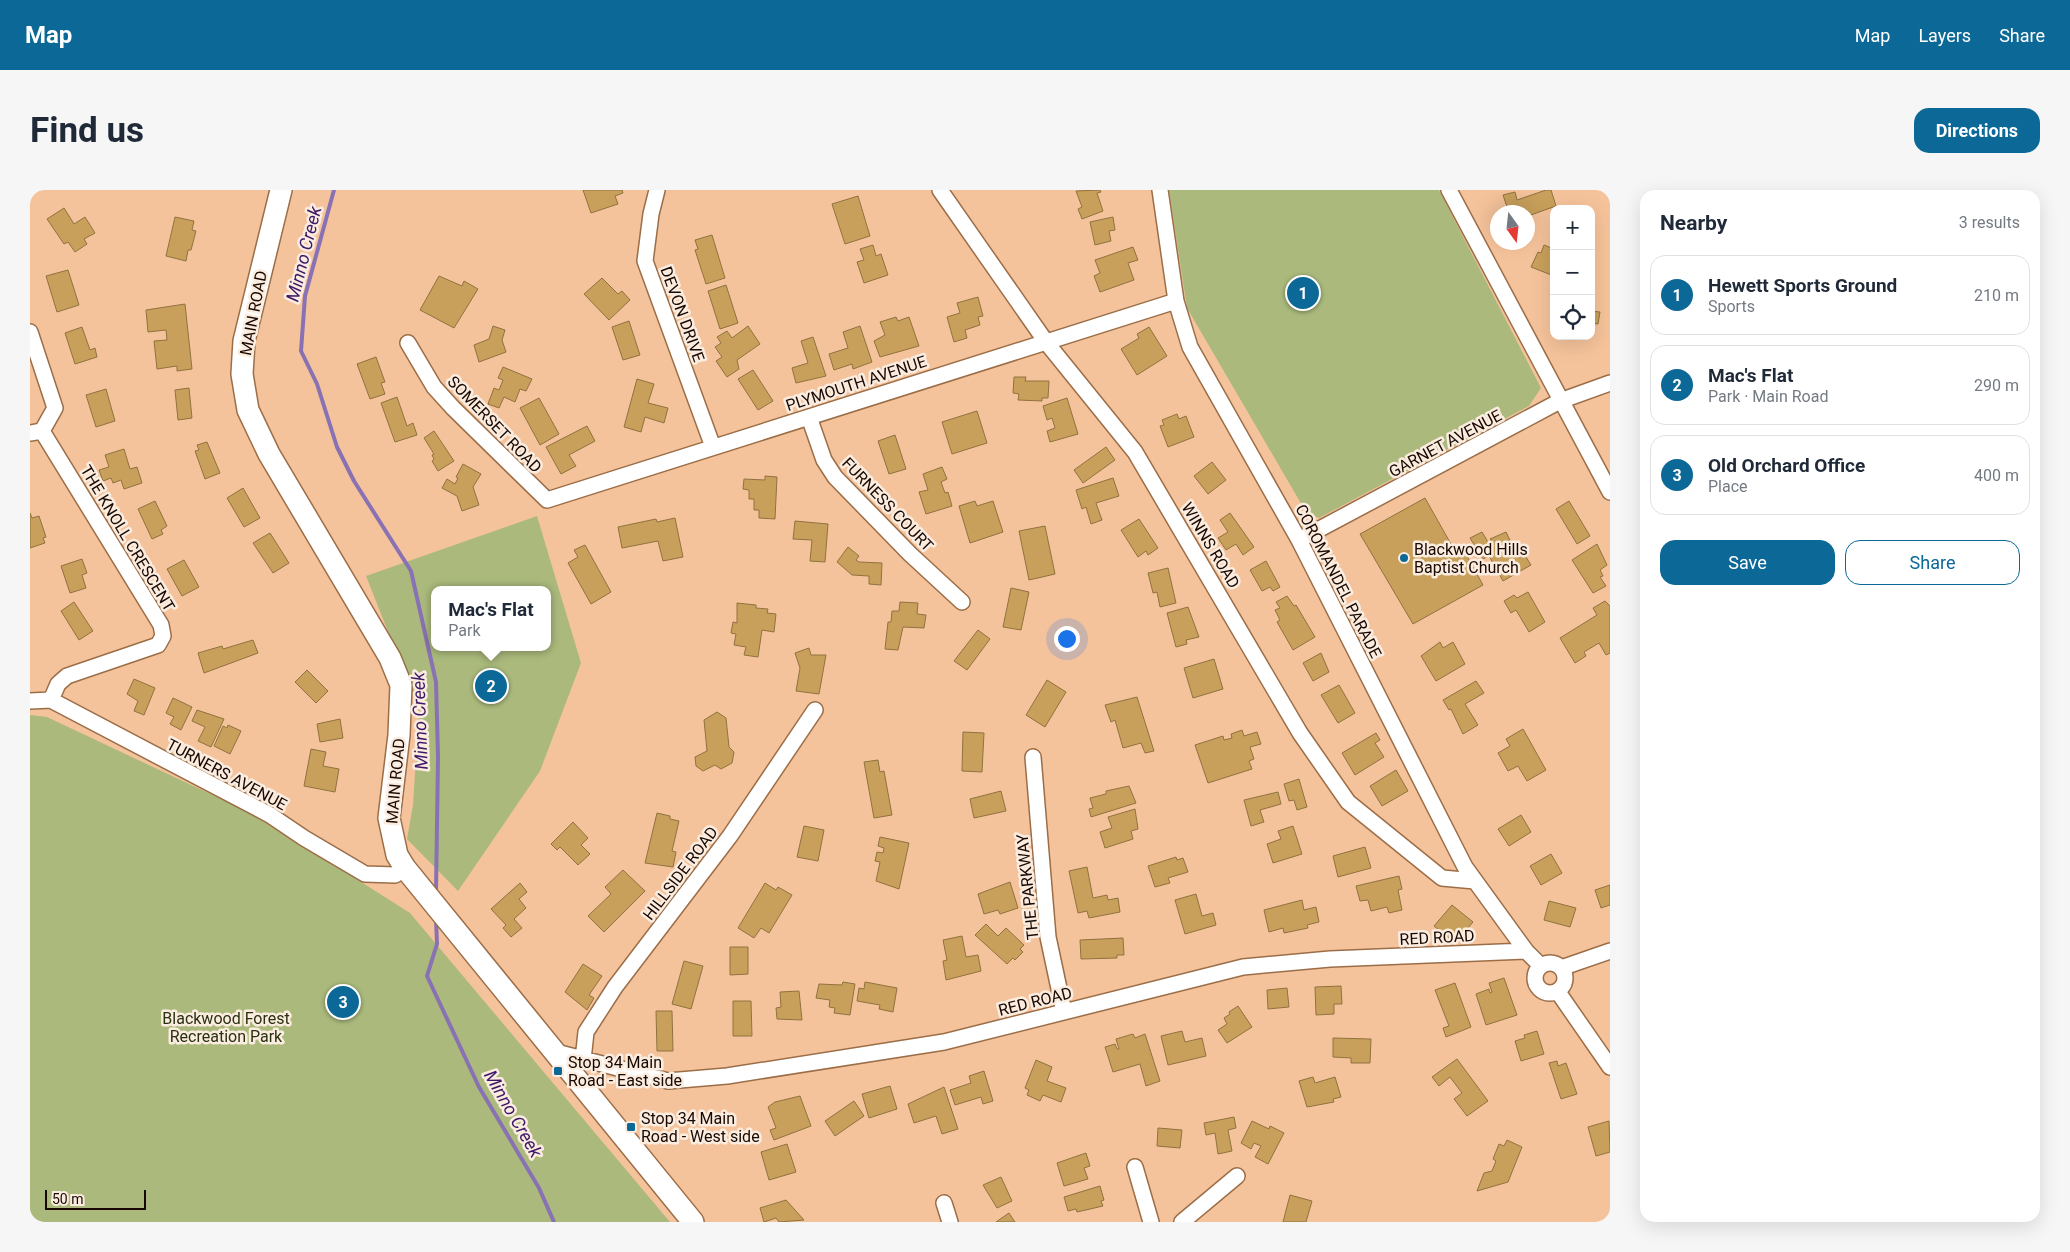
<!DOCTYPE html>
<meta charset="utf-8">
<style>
body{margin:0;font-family:Roboto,sans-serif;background:#f6f6f7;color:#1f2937}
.controls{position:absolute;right:15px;top:15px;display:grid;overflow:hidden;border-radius:10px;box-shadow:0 5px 20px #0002}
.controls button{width:45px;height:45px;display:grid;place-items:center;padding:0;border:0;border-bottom:1px solid #e0e1e3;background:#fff;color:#1f2937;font:25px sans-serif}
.compass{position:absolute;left:1460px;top:15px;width:45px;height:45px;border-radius:50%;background:#fff;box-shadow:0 5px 20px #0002;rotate:165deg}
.scale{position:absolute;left:15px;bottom:12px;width:101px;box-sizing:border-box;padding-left:5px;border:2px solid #180800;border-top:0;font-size:14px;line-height:18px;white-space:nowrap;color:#180800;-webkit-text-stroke:4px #fbece0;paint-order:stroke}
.you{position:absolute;left:1036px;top:448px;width:18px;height:18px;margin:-12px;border:4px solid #fff;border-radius:50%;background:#1a73e8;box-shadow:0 0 0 8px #1a73e833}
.badge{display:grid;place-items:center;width:32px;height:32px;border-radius:50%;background:#0c6897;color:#fff;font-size:16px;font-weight:700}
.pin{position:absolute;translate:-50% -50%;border:2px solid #fff;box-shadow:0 1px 5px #0006}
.popup{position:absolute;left:401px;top:396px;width:120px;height:65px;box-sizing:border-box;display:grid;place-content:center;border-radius:10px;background:#fff;filter:drop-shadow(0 1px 4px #0005);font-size:16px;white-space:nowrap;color:#747a83}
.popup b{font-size:19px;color:#1f2937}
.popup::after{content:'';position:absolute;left:50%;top:100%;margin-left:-10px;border:10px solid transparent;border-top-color:#fff}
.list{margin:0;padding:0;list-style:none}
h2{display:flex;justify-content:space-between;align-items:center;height:65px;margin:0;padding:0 20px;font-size:21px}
h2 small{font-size:16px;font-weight:400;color:#747a83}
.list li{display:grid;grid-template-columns:32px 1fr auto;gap:15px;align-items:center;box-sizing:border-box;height:80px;margin:0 10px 10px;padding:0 10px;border:1px solid #e0e1e3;border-radius:15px}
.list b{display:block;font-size:19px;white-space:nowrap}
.list p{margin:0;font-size:16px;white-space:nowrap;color:#747a83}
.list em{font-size:16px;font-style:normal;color:#747a83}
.actions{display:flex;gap:10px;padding:15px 20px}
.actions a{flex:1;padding:11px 0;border:1px solid #0c6897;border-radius:15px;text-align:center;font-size:18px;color:#0c6897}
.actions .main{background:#0c6897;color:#fff}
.icon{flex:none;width:28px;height:28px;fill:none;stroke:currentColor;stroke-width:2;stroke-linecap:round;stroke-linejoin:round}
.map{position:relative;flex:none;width:1580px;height:1032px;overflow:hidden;border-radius:15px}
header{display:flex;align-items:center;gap:30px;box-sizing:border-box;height:70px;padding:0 25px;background:#0c6897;color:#fff}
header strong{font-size:24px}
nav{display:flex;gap:28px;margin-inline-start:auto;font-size:18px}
.intro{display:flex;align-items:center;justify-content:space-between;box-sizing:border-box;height:120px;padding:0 30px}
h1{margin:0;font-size:35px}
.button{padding:12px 22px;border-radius:15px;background:#0c6897;color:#fff;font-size:18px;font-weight:700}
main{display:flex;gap:30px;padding:0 30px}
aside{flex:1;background:#fff;border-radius:15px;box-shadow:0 5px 20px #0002}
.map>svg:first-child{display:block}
.green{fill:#abba7c;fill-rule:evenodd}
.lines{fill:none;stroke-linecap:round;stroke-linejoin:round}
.stream{stroke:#8972b3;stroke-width:4}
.building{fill:#c8a05b;stroke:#90723f}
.street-casing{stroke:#9b6e48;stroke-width:18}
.secondary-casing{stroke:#9b6e48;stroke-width:24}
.street{stroke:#fff;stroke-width:15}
.secondary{stroke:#fff;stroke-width:21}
.poi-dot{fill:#0c6897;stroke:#fbece0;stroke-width:2}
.labels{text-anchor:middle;stroke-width:5;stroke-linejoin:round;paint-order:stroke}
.street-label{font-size:16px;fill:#180800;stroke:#fbece0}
.poi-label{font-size:16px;fill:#180800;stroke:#fbece0;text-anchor:start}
.park-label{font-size:16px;fill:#293010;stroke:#fbece0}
.water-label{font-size:18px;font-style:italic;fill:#3c1867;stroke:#fbece0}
</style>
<header>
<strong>Map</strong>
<nav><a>Map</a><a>Layers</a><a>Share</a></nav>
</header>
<div class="intro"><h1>Find us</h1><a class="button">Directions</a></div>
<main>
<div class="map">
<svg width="1580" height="1032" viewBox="0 0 1580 1032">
<rect width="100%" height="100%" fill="#f5c39b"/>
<path class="green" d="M1139,0H1409L1511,198L1499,216L1289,328L1276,322L1157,118Z
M507,326L551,473L510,581L428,701L377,649L383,615L389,520L336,386ZM405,400H517V457H405Z
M0,525L17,527L229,627L380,723L640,1032H0Z"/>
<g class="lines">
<path class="stream" d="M304,0L275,106L271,161L287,194L307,257L324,291L381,381L406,492L408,567L406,702
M406,729L407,754L397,786L449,897L509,998L524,1032"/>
</g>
<path class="building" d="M553,0H592L593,3L585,6L588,14L561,23Z
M1070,0L1071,2L1067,3L1073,21L1052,29L1048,19L1052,17L1046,1Z
M1516,0H1521L1526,16L1498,26V22H1472L1478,20L1473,5L1485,2L1487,10Z
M828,6L840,46L815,54L802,14Z
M34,18L44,34L55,27L65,43L54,49L57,54L45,62L38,52L34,54L17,29Z
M145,27L164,31L162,40L166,41L161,60H158L156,71L136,66Z
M1083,27L1085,40L1079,41L1081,51L1065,55L1060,32Z
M682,45L695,88L676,94L665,60L668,59L665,50Z
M843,55L846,66L851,64L858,85L834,93L827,72L834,70L830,59Z
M1514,55L1524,59V86L1501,77L1508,62L1511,63Z
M1103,57L1108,70L1098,73L1104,90L1070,102L1064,86L1070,83L1065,70Z
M38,80L49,115L27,122L16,86Z
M409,86L432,96L434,91L448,99L424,138L390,120Z
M572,88L588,104L592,101L600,110L579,130L554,104Z
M696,95L708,133L690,139L678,101Z
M948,107L953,126L948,127L950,135L935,140L937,148L924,152L917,127L930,123L927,113Z
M155,114L162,179L147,181V176L127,179L124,151L137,150L136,140L118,142L116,120Z
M1561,121L1570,122L1568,134L1561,133Z
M866,127L868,131L879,127L889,156L850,167L844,151L855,145L850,132Z
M599,131L610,165L593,170L582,137Z
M463,136L475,140L472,150L476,162L449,172L444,155L459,149Z
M718,136L730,154L707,170L709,179L697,187L686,171L692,167L685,157L691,153L687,147L697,141L702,148Z
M830,136L842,172L823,179L822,174L804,180L799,164L818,158L813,142Z
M52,137L60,160L65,158L67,167L45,174L35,143Z
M1119,137L1137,166L1107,185L1091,159L1109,148L1107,144Z
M783,147L796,186L766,193L762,178L778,173L771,151Z
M346,167L355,192L351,193L355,204L340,209L327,174Z
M473,177L502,189L496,201L490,199L485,212L474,207L469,218L458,214L464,198L469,200L473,190L468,188Z
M723,180L743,211L728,220L708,189Z
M984,187H996L995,191H1019L1018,208H1012V211L988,210L989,204L983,203Z
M607,189L624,194L618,213L638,218L634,233L615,227L611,242L594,237Z
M159,198L162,228L148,230L145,200Z
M76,199L85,231L66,237L56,205Z
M367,207L377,236L383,233L387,245L365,252L351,213Z
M509,208L529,244L510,255L490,218Z
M1037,208L1048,244L1020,252L1017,241L1025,238L1022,228L1017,230L1013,216Z
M947,221L957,253L922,264L912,232Z
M1147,224L1149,229L1156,226L1164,247L1138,257L1130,236L1134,235L1132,230Z
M557,236L565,251L539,265L546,276L531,284L516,257Z
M404,241L424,271L408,281L402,271L404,269L402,265L404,264L394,248Z
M865,245L876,279L859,284L848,251Z
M177,252L190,283L175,289L165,261L169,260L167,255Z
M1076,257L1085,270L1053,293L1044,280Z
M94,259L100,279L107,277L112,293L94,299L91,290L83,293L81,288L73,291L69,280L79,277L75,265Z
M1182,272L1196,290L1178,304L1164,286Z
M433,274L451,284L443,297L449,315L432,321L427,306L412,298L417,289L425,294L428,288L426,287Z
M912,277L917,289L911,292L915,303L918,302L922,316L896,324L889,302L898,300L893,284Z
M735,286L747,287L745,329L729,328V320H724V309H719V300L713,299L714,289L735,290Z
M1083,288L1089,306L1066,313L1072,330L1061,334L1056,317L1052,319L1046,300Z
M213,298L230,328L214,337L197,308Z
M1395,308L1426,363L1433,359L1453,395L1383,434L1330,344Z
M125,311L137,336L131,340L133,344L122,349L108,319Z
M945,311L947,316L963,311L973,342L940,353L929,316Z
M1539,311L1560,346L1547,354L1526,319Z
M0,323L2,328L9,326L16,347L13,348L15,353L0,358Z
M1200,323L1224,357L1213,365L1206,354L1196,360L1188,348L1198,342L1190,330Z
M645,328L653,367L633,371L628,351L592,358L588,337L626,329L627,332Z
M1109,329L1128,358L1118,365L1116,361L1108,367L1091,340Z
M765,331L798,334L795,372L780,371L782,350L763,349Z
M1015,336L1025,384L999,390L989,341Z
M1452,342L1458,352L1462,350L1460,349L1476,342L1480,350L1478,351L1488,368L1494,364L1501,375L1473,391L1459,366L1453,369L1440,348Z
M240,343L259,373L243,383L223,353Z
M1567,354L1577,375L1570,380L1573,386L1570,387L1576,396L1563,403L1542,370Z
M555,355L581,402L561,414L538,373L548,367L544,360Z
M818,357L829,366L826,370L829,372L852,373L851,395L839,394V386L822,385L807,372Z
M52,369L57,383L52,385L56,398L40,403L31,376Z
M154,370L169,397L152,406L137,379Z
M1236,371L1250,397L1243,401L1240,397L1232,401L1220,380Z
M1138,378L1146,413L1130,417L1127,402L1123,403L1118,383Z
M981,398L999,402L991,440L973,437Z
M1498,402L1515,432L1499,442L1486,420L1481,423L1474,411L1484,405L1487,408Z
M1257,406L1264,416L1266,415L1285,447L1263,460L1247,432L1250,430L1245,420L1250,418L1246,412Z
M1575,411L1580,416V463L1576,465L1569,453L1554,462L1556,466L1545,473L1530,448L1567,425L1563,418Z
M44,412L63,441L49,450L31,421Z
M870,412L888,413L887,424L896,425L894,438L873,437L868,460L855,459L858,432H861L862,421H869Z
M707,413L726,415V418L738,419L737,423L746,424L744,442L732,440L728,467L714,465L716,457L704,455L706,444L701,443L703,432L707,433Z
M1158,417L1169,447L1156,450L1157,454L1146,457L1137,423Z
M948,440L960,449L937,480L924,471Z
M223,450L228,463L174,483L168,463L192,456L193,459Z
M1410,452L1413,458L1423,452L1435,474L1406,491L1391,466Z
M779,458L781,465H796L789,504L766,501L770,478L765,463Z
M1291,463L1299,482L1283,491L1273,473Z
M1184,469L1193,499L1163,508L1154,478Z
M277,480L298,501L286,513L265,492Z
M104,489L125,498L114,525L104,521L108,511L97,504Z
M1017,490L1036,502L1015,537L996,525Z
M1446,491L1454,503L1435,514L1448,535L1433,544L1421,519L1419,520L1413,510Z
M1309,495L1325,523L1308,533L1291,505Z
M1107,507L1124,561L1115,563L1111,553L1093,558L1085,530L1081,532L1075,515Z
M143,508L162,517L151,540L140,534L144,527L136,523Z
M167,520L194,529L181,557L168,551L175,537L162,531Z
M687,522L696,528L699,557L704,562L702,573L691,579L685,575L673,581L666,576L665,567L677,561L674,530Z
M310,529L313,548L290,552L287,534Z
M198,535L211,541L200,564L184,556L193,536L197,538Z
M1493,539L1516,580L1497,591L1488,576L1478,581L1468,563L1480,556L1476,549Z
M1212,540L1214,546L1227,542L1231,554L1220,557L1224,569L1219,571L1222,579L1178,593L1165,555L1193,546L1194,550L1202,548L1201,544Z
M933,542L954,543L952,582L932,581Z
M1346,543L1350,550L1345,553L1354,567L1325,585L1312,563Z
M281,559L296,562L293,576L309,579L305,602L274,596Z
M848,570L850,582L854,581L862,625L844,628L834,572Z
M1366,580L1378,601L1352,616L1340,596Z
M1269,589L1277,617L1267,620L1264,610L1259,611L1254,594Z
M1099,596L1106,613L1061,627L1059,619L1063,618L1060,608L1076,604V601Z
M971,601L976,621L944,628L940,609Z
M1248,602L1251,614L1230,620L1234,632L1221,636L1214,610Z
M1105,619L1108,639L1101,641L1103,649L1075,658L1070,642L1082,638L1078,627Z
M627,623L640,626V629L649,631L642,661L646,662L643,677L615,673Z
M1491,625L1501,642L1479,656L1468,639Z
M543,632L558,648L551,655L560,664L548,675L530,657L527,660L521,654Z
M774,636L794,640L788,671L767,667Z
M1263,636L1272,664L1243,673L1237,654L1251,649L1248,641Z
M850,647L879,653L869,699L846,691L850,672L845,671L847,662L853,663L854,658L848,656Z
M1335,657L1341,678L1308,687L1303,666Z
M1521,664L1532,683L1511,695L1500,676Z
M1146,667L1147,670L1153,668L1158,682L1138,688L1140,693L1125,697L1118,676Z
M1057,677L1063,708L1077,705L1078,710L1088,708L1090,722L1059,728L1057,721L1048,723L1039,681Z
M593,680L615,701L574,742L558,726L581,704L575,697Z
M1369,686L1372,699L1368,700L1372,720L1359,723L1357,717L1341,721L1338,710L1330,711L1326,696Z
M980,692L988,718L970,724L968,720L954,724L948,704Z
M490,693L497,702L489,709L496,718L484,729L492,738L481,747L473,738L476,735L461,719Z
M735,693L746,700L748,697L762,705L739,743L731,738L724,748L708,738Z
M1580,695V715L1571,718L1565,700Z
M1166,704L1172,726L1183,723L1186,735L1155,744L1145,710Z
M1272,710L1274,720L1286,717L1289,732L1277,735L1278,738L1254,743L1253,738L1239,742L1234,720Z
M1519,711L1546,718L1540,737L1514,730Z
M1422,715L1443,732L1433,744L1430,742L1423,751L1404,736Z
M956,734L968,746L976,738L994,755L990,759L993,762L985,770L983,768L977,774L945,745Z
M932,746L936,767L948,765L951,781L916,790L913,771L917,770L913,750Z
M1093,748L1094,765H1087V768L1051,769L1050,750Z
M700,757H718V784L700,785Z
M654,771L673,776L661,819L642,814Z
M553,774L572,786L559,805L564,808L557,820L535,802Z
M1474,788L1487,825L1456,835L1446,804L1459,799L1460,803L1462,802L1459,793Z
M813,792L825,794L820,825L804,823L805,818L799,817L800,810L786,808L789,794L812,795Z
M835,792L867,798L863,822L849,819L850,815L827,811L829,798L834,799Z
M1425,793L1441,837L1416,847L1413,838L1419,836L1405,800Z
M1311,796L1312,814H1304V824L1286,825L1285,797Z
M1257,798L1259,817L1238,819L1237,800Z
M769,801L772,830L747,829L746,818L751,817L750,802Z
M703,811H721L722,846H703Z
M1208,816L1222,837L1197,853L1188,840L1197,834L1194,828L1200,824L1199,822Z
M626,821H642L643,861H627Z
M1152,841L1155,852L1172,848L1176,866L1138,875L1131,846Z
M1507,841L1514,864L1491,871L1485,851L1495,848L1494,845Z
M1103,844L1105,848L1115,844L1130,891L1116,896L1110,874L1083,882L1075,857L1085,854L1087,859H1089L1086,849Z
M1303,848L1341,849L1340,873H1321V868L1303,867Z
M1427,869L1458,911L1437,926L1424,909L1432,903L1420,887L1409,896L1402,887Z
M1006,870L1022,877L1017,891L1036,898L1031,912L1013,905L1010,911L997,905L999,900L995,898Z
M1527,871L1528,876L1536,873L1547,904L1531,909L1519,873Z
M954,881L963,911L953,914L951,907L925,915L920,900L941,893L939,886Z
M1283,887L1285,893L1305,887L1311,907L1303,909L1304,912L1277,917L1269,891Z
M860,896L867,919L839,928L832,904Z
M914,897L928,939L912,944L906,926L884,933L878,914Z
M770,906L781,936L744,950L740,940L746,938L738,917L745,912Z
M824,911L834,926L805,946L795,931Z
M1204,927L1206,938L1198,940L1202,961L1188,964L1185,943L1176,945L1174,933Z
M1222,931L1239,939L1240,936L1254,943L1238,974L1225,967L1231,956L1224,953L1221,959L1211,953Z
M1579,931L1580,962L1566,966L1558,937Z
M1128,938L1152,940L1150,958L1127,956Z
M1477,950L1492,957L1478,992L1447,1001L1454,983L1462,981L1466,971L1463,969L1469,954L1474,956Z
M757,954L766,982L739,990L731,962Z
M1056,963L1060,976L1054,978L1058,989L1034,996L1027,973Z
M971,987L982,1011L967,1018L953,995Z
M1070,996L1074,1010L1071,1011L1073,1016L1047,1022L1046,1019L1038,1021L1034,1007Z
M1260,1005L1282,1011L1276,1032H1253Z
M756,1010L774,1030L749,1032L746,1028L734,1032L730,1018Z
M979,1023L985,1032H966Z"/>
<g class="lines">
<g class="street-casing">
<path id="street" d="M627,0L621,24L615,71L683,257
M910,0L1016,152L1105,262L1270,543L1318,612L1412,688L1445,691
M1130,0L1146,111L1160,157L1269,350L1435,677L1496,761L1511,776
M1419,0L1580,302
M0,142L25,218L12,241
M378,153L404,197L423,218L517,310L1146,111
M779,227L794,270L805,287L880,364L932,412
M0,243L12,241L131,435L133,446L128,455L37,486L28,494L21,510
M1269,350L1530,211L1580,193
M0,511L21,510L240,625L274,648L335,684L365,685L375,678
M1003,567L1018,747L1034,822
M1505 788a15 15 0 1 1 30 0a15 15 0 1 1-30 0Z
M1531,778L1580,761
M1528,802L1580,877
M526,862L638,891L697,886L914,852L1213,777L1300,769L1496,761
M553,870L556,842L585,797L700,646L785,520
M1105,977L1121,1032
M914,1013L920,1032
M1152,1032L1207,986"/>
</g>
<g class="secondary-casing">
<path id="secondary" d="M251,0L214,151L212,184L218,220L239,264L360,468L371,495L369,545L359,628L367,665L375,678L663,1032"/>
</g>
<use href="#street" class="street"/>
<use href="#secondary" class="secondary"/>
</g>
<g class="poi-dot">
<circle cx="1374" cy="368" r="5"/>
<rect x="523" y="876" width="10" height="10" rx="2.5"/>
<rect x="596" y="932" width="10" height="10" rx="2.5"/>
</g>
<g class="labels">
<g class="street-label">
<text transform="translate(223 123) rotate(-79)" y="6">MAIN ROAD</text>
<text transform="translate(653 124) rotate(70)" y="6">DEVON DRIVE</text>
<text transform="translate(826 193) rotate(-18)" y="6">PLYMOUTH AVENUE</text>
<text transform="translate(465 234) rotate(46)" y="6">SOMERSET ROAD</text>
<text transform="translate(1415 253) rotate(-28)" y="6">GARNET AVENUE</text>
<text transform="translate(858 314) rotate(46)" y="6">FURNESS COURT</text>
<text transform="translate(98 348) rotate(59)" y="6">THE KNOLL CRESCENT</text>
<text transform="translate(1181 355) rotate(59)" y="6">WINNS ROAD</text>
<text transform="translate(1309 391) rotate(63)" y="6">COROMANDEL PARADE</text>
<text transform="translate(197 584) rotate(28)" y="6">TURNERS AVENUE</text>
<text transform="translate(365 591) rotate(-85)" y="6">MAIN ROAD</text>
<text transform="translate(650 683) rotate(-53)" y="6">HILLSIDE ROAD</text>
<text transform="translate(997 697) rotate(-96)" y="6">THE PARKWAY</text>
<text transform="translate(1407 747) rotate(-3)" y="6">RED ROAD</text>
<text transform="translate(1005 811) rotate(-14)" y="6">RED ROAD</text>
</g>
<g class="poi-label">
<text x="1384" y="365">Blackwood Hills<tspan x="1384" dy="18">Baptist Church</tspan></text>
<text x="538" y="878">Stop 34 Main<tspan x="538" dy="18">Road - East side</tspan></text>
<text x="611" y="934">Stop 34 Main<tspan x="611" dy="18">Road - West side</tspan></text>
</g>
<g class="park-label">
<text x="196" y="834">Blackwood Forest<tspan x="196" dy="18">Recreation Park</tspan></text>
</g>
<g class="water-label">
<text transform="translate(274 64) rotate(-76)" y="6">Minno Creek</text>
<text transform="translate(390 531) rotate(-92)" y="6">Minno Creek</text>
<text transform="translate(483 924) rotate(60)" y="6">Minno Creek</text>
</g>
</g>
</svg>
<div class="controls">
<button>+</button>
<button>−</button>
<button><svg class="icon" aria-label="locate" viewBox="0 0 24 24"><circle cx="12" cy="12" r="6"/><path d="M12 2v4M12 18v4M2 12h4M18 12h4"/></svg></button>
</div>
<svg class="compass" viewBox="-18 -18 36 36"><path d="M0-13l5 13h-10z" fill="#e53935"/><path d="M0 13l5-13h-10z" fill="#747a83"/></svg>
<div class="scale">50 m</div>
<div class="you"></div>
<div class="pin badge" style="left:1273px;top:103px">1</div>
<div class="pin badge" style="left:461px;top:496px">2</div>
<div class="popup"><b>Mac's Flat</b>Park</div>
<div class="pin badge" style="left:313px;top:812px">3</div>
</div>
<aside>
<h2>Nearby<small>3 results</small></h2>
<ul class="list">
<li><span class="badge">1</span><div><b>Hewett Sports Ground</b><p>Sports</p></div><em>210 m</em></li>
<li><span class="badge">2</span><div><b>Mac's Flat</b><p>Park · Main Road</p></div><em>290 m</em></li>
<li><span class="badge">3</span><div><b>Old Orchard Office</b><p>Place</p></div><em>400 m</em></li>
</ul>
<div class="actions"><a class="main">Save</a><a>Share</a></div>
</aside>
</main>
